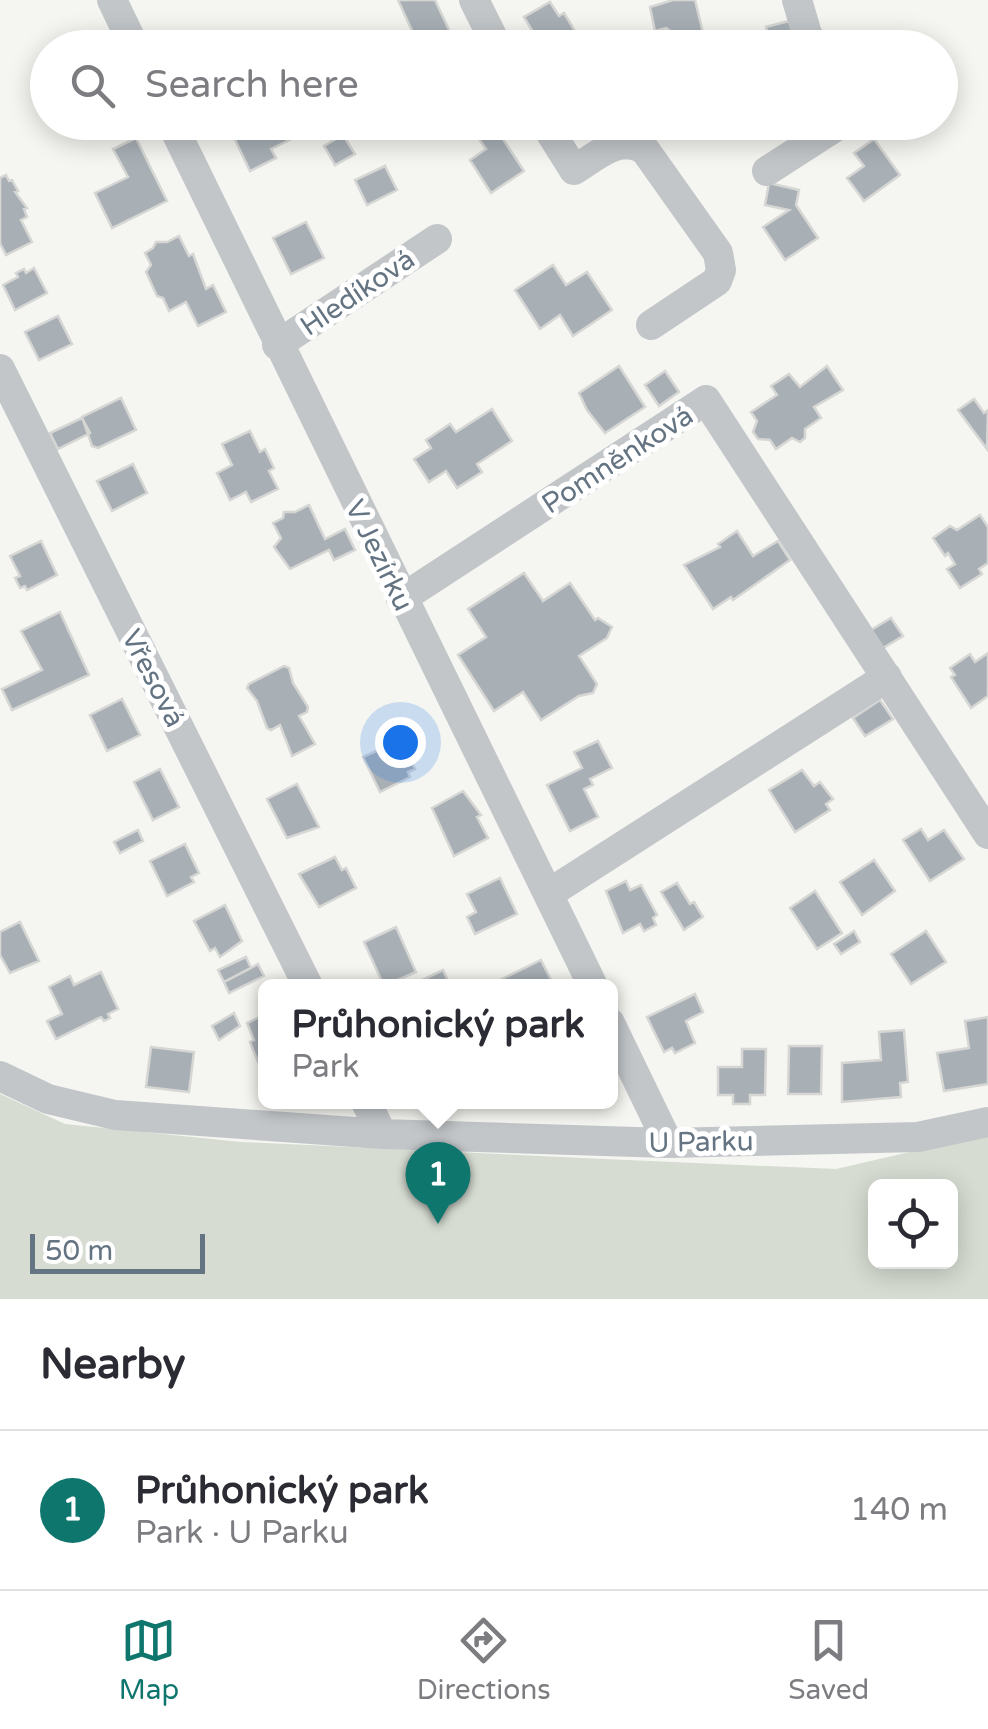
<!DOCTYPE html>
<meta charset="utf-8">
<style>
body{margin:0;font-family:"Varela Round",sans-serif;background:#f7f7f7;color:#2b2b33}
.controls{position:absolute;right:30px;bottom:30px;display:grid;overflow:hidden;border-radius:15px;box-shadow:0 5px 25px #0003}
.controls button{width:90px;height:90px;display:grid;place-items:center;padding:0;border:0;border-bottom:2px solid #e1e1e2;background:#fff;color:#2b2b33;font:50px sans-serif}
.scale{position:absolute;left:30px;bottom:25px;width:175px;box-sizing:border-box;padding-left:10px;border:5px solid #647482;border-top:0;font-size:28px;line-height:35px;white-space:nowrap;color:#647482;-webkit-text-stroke:8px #fff;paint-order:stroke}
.you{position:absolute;left:400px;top:742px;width:35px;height:35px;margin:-25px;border:8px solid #fff;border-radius:50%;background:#1a73e8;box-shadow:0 0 0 15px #1a73e833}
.badge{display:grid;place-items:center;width:65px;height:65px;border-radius:50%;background:#0f766e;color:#fff;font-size:32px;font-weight:700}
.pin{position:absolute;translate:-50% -82px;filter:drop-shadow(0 2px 5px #0008)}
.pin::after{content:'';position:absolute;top:52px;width:35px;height:30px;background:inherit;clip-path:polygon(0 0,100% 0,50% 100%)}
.popup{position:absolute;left:258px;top:979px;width:360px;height:130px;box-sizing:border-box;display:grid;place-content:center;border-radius:15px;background:#fff;filter:drop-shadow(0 2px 8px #0005);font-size:32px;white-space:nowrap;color:#7c7c81}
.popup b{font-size:38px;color:#2b2b33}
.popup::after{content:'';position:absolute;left:50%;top:100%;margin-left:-20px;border:20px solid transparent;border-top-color:#fff}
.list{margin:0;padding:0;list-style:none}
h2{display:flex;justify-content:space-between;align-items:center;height:130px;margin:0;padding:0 40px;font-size:42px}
h2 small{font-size:32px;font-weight:400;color:#7c7c81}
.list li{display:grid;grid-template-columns:65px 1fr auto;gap:30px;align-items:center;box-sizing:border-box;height:160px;padding:0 40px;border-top:2px solid #e1e1e2}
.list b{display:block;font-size:38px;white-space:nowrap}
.list p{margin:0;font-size:32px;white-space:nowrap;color:#7c7c81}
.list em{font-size:32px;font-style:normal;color:#7c7c81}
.icon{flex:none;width:55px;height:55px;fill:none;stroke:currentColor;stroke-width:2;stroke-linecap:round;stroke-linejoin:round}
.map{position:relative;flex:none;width:988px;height:1299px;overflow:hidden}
.search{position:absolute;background:#fff;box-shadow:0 5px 25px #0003;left:30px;right:30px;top:30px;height:110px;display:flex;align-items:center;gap:25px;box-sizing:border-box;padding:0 35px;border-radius:55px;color:#7c7c81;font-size:38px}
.sheet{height:290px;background:#fff}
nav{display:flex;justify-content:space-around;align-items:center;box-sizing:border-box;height:140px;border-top:2px solid #e1e1e2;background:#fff;font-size:28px;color:#7c7c81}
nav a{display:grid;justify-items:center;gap:5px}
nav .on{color:#0f766e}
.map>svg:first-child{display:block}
.green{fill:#d6dcd2;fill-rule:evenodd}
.building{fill:#a8b0b6;stroke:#d6d6d4;stroke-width:2.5}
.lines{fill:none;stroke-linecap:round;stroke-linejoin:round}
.minor{stroke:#c2c6c9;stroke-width:30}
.labels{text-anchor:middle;stroke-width:10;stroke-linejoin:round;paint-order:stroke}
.street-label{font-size:28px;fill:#647482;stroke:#fff}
</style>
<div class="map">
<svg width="988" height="1299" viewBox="0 0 988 1299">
<rect width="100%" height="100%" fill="#f5f5f1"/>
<path class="green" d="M0,1094L65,1124L241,1142L604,1159L836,1169L988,1134V1299H0ZM876,1186H950V1262H876Z"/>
<path class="building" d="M398,0H435L450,32L419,46Z
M695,0L705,41L681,46L678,36L666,28L655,31L650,7L673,0Z
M550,2L559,16L564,13L578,36L558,48H536L528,34L533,32L524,17Z
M789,21L796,43L772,48L766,27Z
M244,122H312L314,128L271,149L276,158L250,171L230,129Z
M499,126L506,137L503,139L524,171L491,193L470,160L486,149L479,139Z
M343,135L355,154L335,165L324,146Z
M136,138L167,201L112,228L95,193L128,177L113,149Z
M874,139L900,175L864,201L847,178L864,166L854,153Z
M385,166L397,190L367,205L355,180Z
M6,175L9,181L12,180L18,191L15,192L27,208L24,209L27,217L21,220L32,242L6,255L0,243V178Z
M769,183L799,190L796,205L818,238L785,260L763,227L789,210L765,205Z
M306,222L324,258L291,274L273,238Z
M179,236L189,256L193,254L206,289L213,285L226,312L198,326L186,302L169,311L163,298L157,296L146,272L151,265L145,253L153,248L156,242H167Z
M553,265L566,285L587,272L612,310L573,336L560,315L540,329L515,290Z
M34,268L47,293L15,310L3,285L18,277L16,273L24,269L26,273Z
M58,316L72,344L39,360L25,332Z
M619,366L645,407L605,433L587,410L579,393Z
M827,366L843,390L814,407L821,418L805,429V438L800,442L792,438L776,449L770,440L758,439L753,432L757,421L751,412L777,395L771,386L789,374L800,387Z
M665,371L679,392L659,406L645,385Z
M121,398L136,430L98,448L92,446L82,417Z
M974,399L984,413L988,410L987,449L958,410Z
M492,409L512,441L477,464L482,472L457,488L446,471L429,482L414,459L431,448L426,440L450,424L456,432Z
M82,418L90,433L58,449L50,433Z
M250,431L260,452L265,449L274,468L269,471L278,489L251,502L246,492L230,500L217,473L232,465L222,444Z
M133,464L147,493L112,511L97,481Z
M309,505L325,539L345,529L355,550L334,560L329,550L290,569L274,547L281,538L273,523L283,518L284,512H295Z
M980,515L988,527V563L979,569L982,574L960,588L947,569L955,564L948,553L945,556L933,538L950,526L957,530Z
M737,531L753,556L778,541L790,560L733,600L731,597L713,609L684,565L720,547L718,544Z
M41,541L57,575L27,590L25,586L20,588L15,578L20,576L10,556Z
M524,573L543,601L570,583L595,620L598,618L612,627L607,638L579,656L597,684L593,693L579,696L541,720L523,692L494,711L458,655L486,637L468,609Z
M60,612L89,675L12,710L2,689L42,670L21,631Z
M891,618L903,636L883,648L871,630Z
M988,653V696L971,708L951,677L955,675L950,668L970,654L975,662Z
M284,666L289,668L293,683L308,707L307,712L299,716L315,744L292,756L280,725L271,730L267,728L257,701L247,688L249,684Z
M122,699L140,735L107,751L90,715Z
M880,700L893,719L865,736L853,718Z
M598,741L612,768L590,779L593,785L584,789L598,817L570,831L547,785L582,768L574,752Z
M394,743L398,753L406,750L415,769L408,772L410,777L380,792L363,757Z
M160,769L179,807L153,820L134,782Z
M802,770L814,786L820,782L833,799L826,804L830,810L795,832L769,790Z
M297,784L319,827L287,838L267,799Z
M463,791L481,815L477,817L488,838L454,856L432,808Z
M921,829L928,840L944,830L964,859L930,881L903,840Z
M138,830L143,841L120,853L114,842Z
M185,844L199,873L191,877L194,882L167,896L150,861Z
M335,857L342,870L346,868L356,888L319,907L299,874Z
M874,860L895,891L862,915L840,882Z
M500,878L517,914L475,934L467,917L476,912L467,894Z
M626,881L630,890L641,885L657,915L653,918L656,925L644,931L640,924L623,933L606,891Z
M677,883L690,904L694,902L703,917L684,930L661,892Z
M815,891L842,933L817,949L790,908Z
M225,905L242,941L220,957L215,948L210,951L194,921Z
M20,922L39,961L10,973L0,955V932Z
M396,927L416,972L384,986L364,942Z
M854,931L860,942L841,954L834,944Z
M926,931L946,962L911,984L891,954Z
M246,957L251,968L224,982L218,970Z
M541,960L554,986H506L502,979Z
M258,964L264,976L229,993L224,982Z
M443,970L448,981L438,986H423L420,981Z
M101,972L118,1009L108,1014L110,1018L104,1021L101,1017L56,1039L47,1021L62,1014L49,987L70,976L74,985Z
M695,994L703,1012L686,1021L695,1043L675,1053L672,1048L664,1052L647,1017Z
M234,1013L240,1026L219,1040L212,1026Z
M266,1014V1064H265L263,1060L258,1062L250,1042L254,1040L247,1023Z
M988,1017V1084L944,1091L937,1053L969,1048L965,1021Z
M904,1030L908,1082L900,1083L901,1097L842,1102V1063L881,1060L879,1032Z
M789,1046H822L821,1094H788Z
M151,1047L194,1052L189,1092L146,1087Z
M742,1049H766L765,1095H750V1104H733V1095H718V1067H742Z"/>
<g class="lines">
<path class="minor" d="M112,0L135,48
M474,0L498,48
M797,0L807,34L815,48
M171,122L593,986
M544,122L574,170C596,157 620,133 645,150L718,253L721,270L717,281L651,325
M767,171L843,122
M277,345L437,239
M0,369L308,986
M401,599L706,400L988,834
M548,894L887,677
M610,1023L668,1143
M0,1076L48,1099L115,1115L382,1134L668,1143L918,1137L988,1122
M366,1102L382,1134"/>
</g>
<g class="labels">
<g class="street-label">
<text transform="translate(357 292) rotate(-34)" y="10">Hledíková</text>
<text transform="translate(617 459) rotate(-33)" y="10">Pomněnková</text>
<text transform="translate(380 555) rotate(64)" y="10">V Jezírku</text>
<text transform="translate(154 678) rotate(63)" y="10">Vřesová</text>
<text transform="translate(701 1141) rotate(-1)" y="10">U Parku</text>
</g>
</g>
</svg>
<div class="controls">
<button><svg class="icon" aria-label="locate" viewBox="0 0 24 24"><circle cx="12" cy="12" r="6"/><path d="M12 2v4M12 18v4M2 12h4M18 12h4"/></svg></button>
</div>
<div class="scale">50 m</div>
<div class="you"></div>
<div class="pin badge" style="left:438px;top:1224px">1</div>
<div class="popup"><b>Průhonický park</b>Park</div>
<div class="search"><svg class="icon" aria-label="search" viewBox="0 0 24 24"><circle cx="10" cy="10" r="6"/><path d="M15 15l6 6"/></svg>Search here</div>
</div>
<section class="sheet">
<h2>Nearby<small></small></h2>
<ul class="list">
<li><span class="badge">1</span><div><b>Průhonický park</b><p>Park · U Parku</p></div><em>140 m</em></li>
</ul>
</section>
<nav>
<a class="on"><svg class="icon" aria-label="map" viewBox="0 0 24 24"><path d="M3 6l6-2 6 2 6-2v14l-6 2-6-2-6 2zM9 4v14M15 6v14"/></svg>Map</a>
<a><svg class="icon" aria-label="directions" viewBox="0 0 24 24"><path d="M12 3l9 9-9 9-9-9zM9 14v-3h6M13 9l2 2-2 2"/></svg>Directions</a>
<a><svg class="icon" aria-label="saved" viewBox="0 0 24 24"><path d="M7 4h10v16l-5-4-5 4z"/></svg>Saved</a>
</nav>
